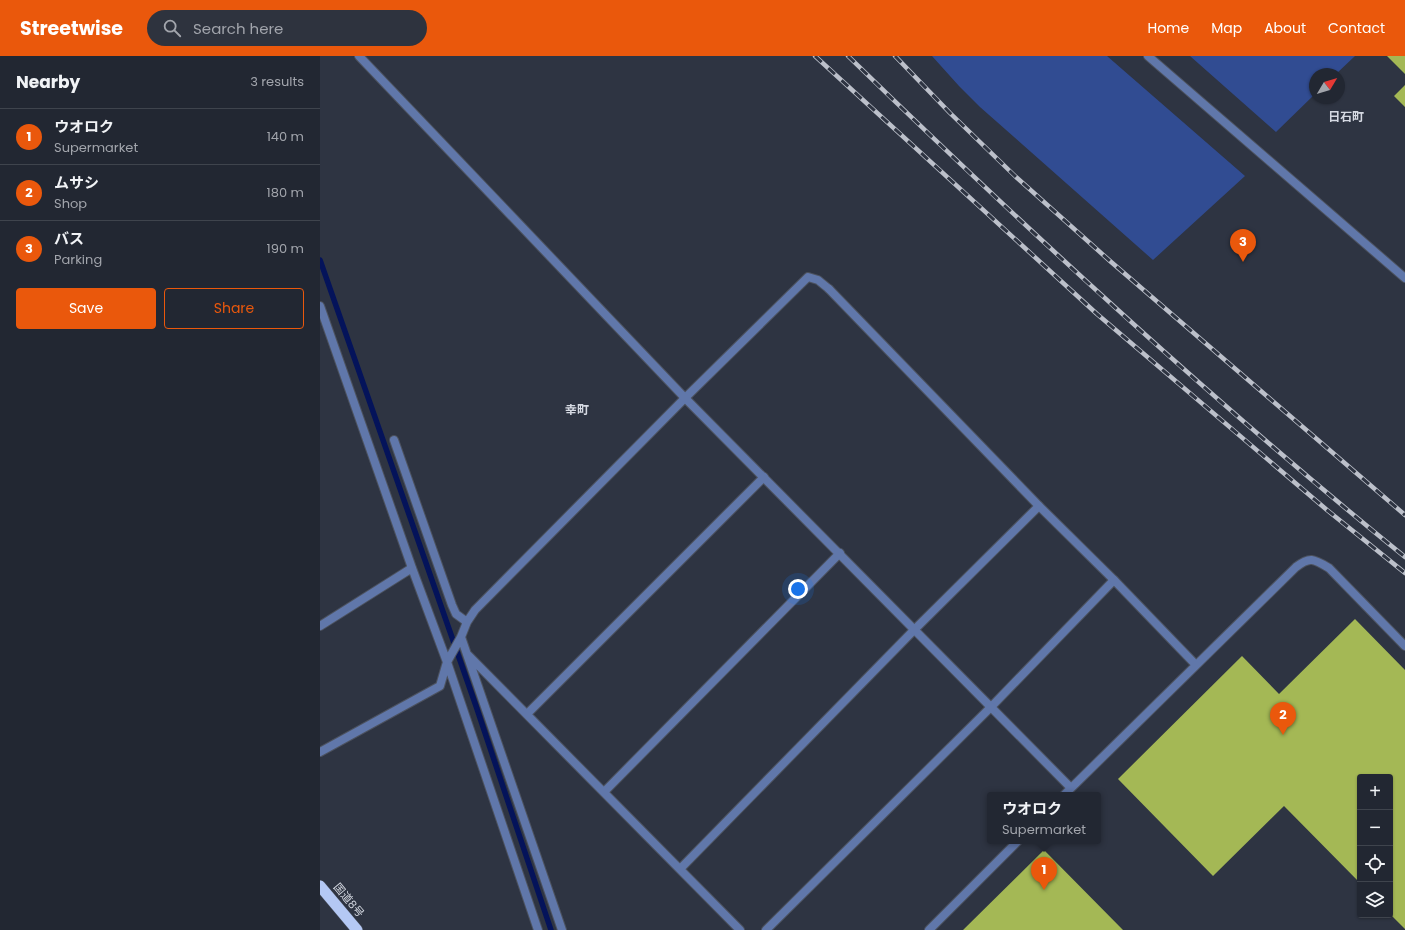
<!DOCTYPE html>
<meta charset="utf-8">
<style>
body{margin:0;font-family:Poppins,"Noto Sans JP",sans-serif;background:#2e333e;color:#f1f3f6}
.controls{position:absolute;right:12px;bottom:12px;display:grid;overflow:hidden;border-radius:4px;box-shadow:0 1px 3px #0004}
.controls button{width:36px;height:36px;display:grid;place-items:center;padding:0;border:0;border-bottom:1px solid #3f444d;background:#222732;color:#f1f3f6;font:20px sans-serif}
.compass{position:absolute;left:989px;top:12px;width:36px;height:36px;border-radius:50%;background:#222732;box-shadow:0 1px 3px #0004;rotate:52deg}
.you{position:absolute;left:478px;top:533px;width:14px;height:14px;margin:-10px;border:3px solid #fff;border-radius:50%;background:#1a73e8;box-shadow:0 0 0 6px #1a73e833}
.badge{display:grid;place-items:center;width:26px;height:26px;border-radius:50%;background:#ea580c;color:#fff;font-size:13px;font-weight:700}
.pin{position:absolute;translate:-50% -33px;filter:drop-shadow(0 1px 2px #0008)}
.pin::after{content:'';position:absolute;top:21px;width:14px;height:12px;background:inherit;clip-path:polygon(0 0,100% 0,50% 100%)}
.popup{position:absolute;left:667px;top:736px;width:114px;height:52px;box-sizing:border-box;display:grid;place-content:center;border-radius:4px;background:#222732;filter:drop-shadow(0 1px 3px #0005);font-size:13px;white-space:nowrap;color:#a2a5ac}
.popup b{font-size:15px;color:#f1f3f6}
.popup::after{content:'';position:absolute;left:50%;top:100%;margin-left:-8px;border:8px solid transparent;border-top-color:#222732}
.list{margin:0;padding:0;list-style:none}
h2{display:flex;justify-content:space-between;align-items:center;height:52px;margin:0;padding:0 16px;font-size:17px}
h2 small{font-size:13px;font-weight:400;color:#a2a5ac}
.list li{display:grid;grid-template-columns:26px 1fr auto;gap:12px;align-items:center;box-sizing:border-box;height:56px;padding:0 16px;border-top:1px solid #3f444d}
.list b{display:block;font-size:15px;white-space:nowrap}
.list p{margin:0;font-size:13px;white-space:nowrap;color:#a2a5ac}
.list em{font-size:13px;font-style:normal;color:#a2a5ac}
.actions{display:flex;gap:8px;padding:12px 16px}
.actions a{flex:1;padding:9px 0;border:1px solid #ea580c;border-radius:4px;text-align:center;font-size:14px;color:#ea580c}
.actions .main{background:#ea580c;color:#fff}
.icon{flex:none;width:22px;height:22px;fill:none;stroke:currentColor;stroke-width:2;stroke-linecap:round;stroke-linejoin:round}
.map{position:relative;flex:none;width:1085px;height:874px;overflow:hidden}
header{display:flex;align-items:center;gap:24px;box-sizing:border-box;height:56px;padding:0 20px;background:#ea580c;color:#fff}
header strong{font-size:19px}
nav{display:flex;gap:22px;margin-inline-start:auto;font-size:14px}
.search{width:280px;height:36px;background:#2e333e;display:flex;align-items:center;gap:10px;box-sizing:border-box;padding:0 14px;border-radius:22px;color:#a2a5ac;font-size:15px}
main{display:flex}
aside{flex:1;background:#222732}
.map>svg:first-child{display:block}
.green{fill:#314c92}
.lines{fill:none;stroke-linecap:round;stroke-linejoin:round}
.stream{stroke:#04135a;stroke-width:5.5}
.building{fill:#a4b855}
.minor-casing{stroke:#4c525f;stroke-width:10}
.tertiary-casing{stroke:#4c525f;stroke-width:10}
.trunk-casing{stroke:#4c525f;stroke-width:12}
.minor{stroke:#6077aa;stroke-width:8}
.tertiary{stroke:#6077aa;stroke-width:8}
.trunk{stroke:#b4c8f4;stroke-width:11}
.rail-casing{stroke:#bcc0ca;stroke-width:4.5}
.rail{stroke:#2e3442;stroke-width:3;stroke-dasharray:9;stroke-linecap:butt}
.labels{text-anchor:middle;stroke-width:4;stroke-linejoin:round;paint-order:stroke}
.street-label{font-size:11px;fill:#d5d9e2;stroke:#2e3442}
.neighbourhood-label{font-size:12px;font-weight:bold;fill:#d5d9e2;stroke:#2e3442}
</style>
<header>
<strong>Streetwise</strong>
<div class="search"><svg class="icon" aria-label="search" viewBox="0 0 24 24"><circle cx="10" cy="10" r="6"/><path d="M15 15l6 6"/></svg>Search here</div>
<nav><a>Home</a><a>Map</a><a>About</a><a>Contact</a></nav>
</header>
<main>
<aside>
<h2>Nearby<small>3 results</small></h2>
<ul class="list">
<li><span class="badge">1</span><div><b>ウオロク</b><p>Supermarket</p></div><em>140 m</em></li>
<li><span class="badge">2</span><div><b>ムサシ</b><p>Shop</p></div><em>180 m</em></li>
<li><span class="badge">3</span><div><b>バス</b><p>Parking</p></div><em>190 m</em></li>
</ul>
<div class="actions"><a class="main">Save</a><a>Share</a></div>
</aside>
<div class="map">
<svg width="1085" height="874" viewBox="0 0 1085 874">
<rect width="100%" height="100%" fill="#2e3442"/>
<path class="green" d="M612,0H787L925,120L833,204L660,51L639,30Z
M870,0H1035L1016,18H995V38L956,76Z"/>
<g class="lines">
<path class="stream" d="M0,204L156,650L231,874"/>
</g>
<path class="building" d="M1067,0H1085V18Z
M1085,29V51L1074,40Z
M1035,563L1085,614V873L1070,858V721H1040V827L964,750L893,820L798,723L922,600L959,638Z
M724,794L803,874H643Z"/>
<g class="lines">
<g class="minor-casing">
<path id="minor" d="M0,250L92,512L127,606L218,874
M74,384L132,549L136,558L147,566
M0,570L92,512
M141,581L242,874
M148,599L420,874
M207,658L444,421
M0,696L120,630L127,606L141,581L147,566L155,554L365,342L488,221L498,224L509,233
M284,736L520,497
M360,813L594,574L719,450
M446,874L671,651L794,524"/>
</g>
<g class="tertiary-casing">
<path id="tertiary" d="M39,0L365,342L751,732
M828,0L1085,222
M509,233L719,450L794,524L876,609
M744,739L976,511C990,500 994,503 1009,512L1085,590
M609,874L698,785"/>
</g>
<g class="trunk-casing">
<path id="trunk" d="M0,830L37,874"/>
</g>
<use href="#minor" class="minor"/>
<use href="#tertiary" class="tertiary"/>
<use href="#trunk" class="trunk"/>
<g class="rail-casing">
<path id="rail" d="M495,0L777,258L1007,454L1085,517
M528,0C707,174 891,344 1085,501
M575,0L630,57L696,121L790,205L1085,459"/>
</g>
<use href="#rail" class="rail"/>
</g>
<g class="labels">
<g class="street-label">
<text transform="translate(29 844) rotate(50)" y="4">国道8号</text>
</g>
<g class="neighbourhood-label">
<text x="1026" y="65">日石町</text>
<text x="257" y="358">幸町</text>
</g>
</g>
</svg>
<div class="controls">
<button>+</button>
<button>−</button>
<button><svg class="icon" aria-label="locate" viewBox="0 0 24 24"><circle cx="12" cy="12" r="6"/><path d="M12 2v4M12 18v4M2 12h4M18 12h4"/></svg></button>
<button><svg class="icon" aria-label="layers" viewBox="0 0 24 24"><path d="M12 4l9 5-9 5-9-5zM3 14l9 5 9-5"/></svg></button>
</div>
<svg class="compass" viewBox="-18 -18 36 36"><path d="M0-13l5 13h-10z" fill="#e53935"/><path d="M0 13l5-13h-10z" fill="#a2a5ac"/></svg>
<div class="you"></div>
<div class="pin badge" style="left:724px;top:834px">1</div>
<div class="popup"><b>ウオロク</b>Supermarket</div>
<div class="pin badge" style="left:963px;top:679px">2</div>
<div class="pin badge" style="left:923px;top:206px">3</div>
</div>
</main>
